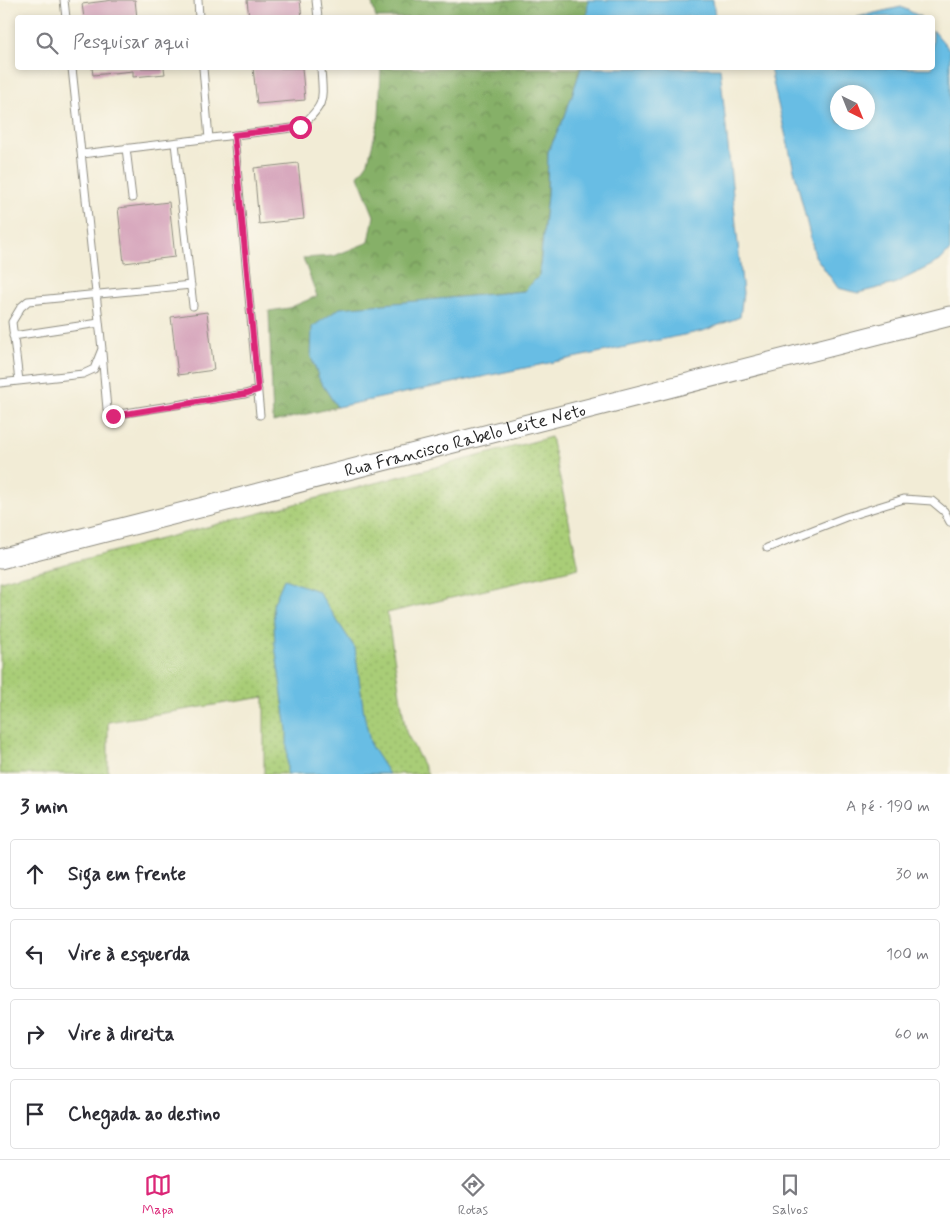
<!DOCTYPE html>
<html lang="pt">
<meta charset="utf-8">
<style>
body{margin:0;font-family:Mynerve,sans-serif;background:#f7f7f7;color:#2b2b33}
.compass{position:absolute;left:830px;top:85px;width:45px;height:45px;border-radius:50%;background:#fff;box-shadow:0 2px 8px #0003;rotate:137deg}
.stop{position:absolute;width:15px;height:15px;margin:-11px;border:4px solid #db2777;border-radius:50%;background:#fff}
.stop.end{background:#db2777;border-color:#fff;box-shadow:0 1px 5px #0008}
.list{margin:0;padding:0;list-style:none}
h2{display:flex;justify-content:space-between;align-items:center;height:65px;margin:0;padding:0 20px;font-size:21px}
h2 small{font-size:16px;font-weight:400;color:#7c7c81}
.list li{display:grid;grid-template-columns:32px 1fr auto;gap:15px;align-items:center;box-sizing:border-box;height:70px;margin:0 10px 10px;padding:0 10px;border:1px solid #e1e1e2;border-radius:5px}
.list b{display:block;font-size:19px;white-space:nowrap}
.list em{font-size:16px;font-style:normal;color:#7c7c81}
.icon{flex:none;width:28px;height:28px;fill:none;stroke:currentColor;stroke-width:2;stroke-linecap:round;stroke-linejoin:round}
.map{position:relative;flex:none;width:950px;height:774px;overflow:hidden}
.search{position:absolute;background:#fff;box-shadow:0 2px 8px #0003;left:15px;right:15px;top:15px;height:55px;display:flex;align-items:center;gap:12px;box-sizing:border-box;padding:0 18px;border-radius:5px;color:#7c7c81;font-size:19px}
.sheet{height:385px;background:#fff}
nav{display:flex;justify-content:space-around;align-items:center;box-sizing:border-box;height:70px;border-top:1px solid #e1e1e2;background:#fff;font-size:14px;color:#7c7c81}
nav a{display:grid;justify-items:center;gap:2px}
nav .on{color:#db2777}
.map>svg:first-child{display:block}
.grass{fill:url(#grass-dots);stroke:#6a7c51}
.forest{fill:url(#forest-crowns);stroke:#586e4a}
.water{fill:#67bde4;stroke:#497488;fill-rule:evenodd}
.building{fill:#d8a9be}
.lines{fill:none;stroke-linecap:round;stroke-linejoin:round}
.lane-casing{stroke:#8e8c80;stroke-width:9}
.secondary-casing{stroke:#8e8c80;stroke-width:21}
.lane{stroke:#fff;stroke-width:7}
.secondary{stroke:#fff;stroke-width:19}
.route{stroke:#db2777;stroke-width:6}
.labels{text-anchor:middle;stroke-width:4;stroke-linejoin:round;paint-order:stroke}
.street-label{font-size:18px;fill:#2b2b2b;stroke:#fbf7ec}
</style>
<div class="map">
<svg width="950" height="774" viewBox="0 0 950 774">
<defs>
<pattern id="grass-dots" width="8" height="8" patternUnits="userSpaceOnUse" patternTransform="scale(1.25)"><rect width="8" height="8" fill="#a9cd77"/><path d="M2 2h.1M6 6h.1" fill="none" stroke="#92b067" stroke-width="1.8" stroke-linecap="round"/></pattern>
<pattern id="forest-crowns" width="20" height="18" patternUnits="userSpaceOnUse" patternTransform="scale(1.25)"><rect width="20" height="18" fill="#86b068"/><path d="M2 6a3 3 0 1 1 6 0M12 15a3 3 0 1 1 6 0" fill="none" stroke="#6e8f56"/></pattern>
</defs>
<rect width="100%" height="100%" fill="#fbf7ec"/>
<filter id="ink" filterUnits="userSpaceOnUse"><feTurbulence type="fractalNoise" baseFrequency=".02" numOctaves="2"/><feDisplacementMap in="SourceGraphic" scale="10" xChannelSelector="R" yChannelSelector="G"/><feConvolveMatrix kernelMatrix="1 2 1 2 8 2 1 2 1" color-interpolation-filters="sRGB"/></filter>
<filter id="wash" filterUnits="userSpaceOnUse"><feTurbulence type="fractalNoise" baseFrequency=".0096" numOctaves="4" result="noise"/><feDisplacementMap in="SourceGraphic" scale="20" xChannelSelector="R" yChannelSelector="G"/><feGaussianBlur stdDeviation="1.12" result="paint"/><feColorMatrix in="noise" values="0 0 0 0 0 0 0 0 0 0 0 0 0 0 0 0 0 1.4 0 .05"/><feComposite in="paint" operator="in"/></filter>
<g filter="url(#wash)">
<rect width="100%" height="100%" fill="#f2ecd6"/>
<path class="grass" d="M551,437L579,568L387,613L406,732L428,774H264V697L108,722V774H0V581Z"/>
<path class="forest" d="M371,0H588L587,17L376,18Z
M381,68H581L565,116L548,152L547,195L539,276L524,291L340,309L320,381L337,407L273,422L269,311L289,308L317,296L303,258L334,256L369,242L374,216L358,176L368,162L379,118Z"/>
<path class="water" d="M588,0H713L715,17H587Z
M901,7L921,17H857Z
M933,30L950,50V250L940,261L894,284L858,293L838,288L815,256L777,100L770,68H932ZM868,92V122H838V92Z
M581,68H720L743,293L740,317L703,331L337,407L320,381L311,357L312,327L340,308L524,291L539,276L547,195L548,152L565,116Z
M284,579L318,591L355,648L364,714L371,746L389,774H287V730L275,646L273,605Z"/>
<g id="blocks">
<path class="building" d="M113,0H135L137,18H84L82,4Z
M247,0H300L302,18H249Z
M92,68H164L165,74L133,77V71L93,75Z
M253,68H302L305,100L257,104Z
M298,163L304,219L259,224L254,168Z
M169,202L175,257L124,263L118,208Z
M207,312L214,370L178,375L171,317Z"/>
</g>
</g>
<g filter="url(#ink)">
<use href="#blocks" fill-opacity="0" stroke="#8e8c80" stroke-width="1"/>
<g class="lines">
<g class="lane-casing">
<path id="lane" d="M64,0L66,18
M198,0L199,18
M316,0L318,18
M203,68L209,139
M234,135L260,415
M175,143L193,306
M126,148L132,198
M82,154L300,127C326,104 323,101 321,68
M13,336L99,323
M102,353L107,409L113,415L245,394L258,390
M19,381L12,322L21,307L28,301L191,285
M0,383L83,374L94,369L102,349L72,68
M767,548L846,517L904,499L932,501L944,511L950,522"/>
</g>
<g class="secondary-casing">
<g id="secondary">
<path id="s1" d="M0,559L950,316"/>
</g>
</g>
<use href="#lane" class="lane"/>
<use href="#secondary" class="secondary"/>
</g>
</g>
<g class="lines" filter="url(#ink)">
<path class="route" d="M113,416L245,394L258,390L234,135L300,127"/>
</g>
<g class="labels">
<g class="street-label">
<text dy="6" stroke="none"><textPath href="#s1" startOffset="480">Rua Francisco Rabelo Leite Neto</textPath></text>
</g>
</g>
</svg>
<svg class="compass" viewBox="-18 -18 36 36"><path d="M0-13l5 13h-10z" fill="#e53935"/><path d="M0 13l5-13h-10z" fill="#7c7c81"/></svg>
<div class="stop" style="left:300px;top:127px"></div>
<div class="stop end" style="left:113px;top:416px"></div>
<div class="search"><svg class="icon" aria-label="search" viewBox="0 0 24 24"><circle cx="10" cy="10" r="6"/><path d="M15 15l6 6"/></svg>Pesquisar aqui</div>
</div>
<section class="sheet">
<h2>3 min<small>A pé · 190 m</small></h2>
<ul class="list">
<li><svg class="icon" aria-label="ahead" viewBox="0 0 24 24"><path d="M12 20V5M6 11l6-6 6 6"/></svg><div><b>Siga em frente</b></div><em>30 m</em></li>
<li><svg class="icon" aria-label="left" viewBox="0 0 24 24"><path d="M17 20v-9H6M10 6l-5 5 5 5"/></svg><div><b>Vire à esquerda</b></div><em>100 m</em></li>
<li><svg class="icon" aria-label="right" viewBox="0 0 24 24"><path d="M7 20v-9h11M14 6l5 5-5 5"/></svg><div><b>Vire à direita</b></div><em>60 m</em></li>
<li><svg class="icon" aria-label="arrive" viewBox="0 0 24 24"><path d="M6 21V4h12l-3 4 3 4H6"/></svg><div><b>Chegada ao destino</b></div></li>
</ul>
</section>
<nav>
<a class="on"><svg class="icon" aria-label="map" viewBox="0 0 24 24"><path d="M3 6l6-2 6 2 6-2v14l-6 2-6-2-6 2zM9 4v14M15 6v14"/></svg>Mapa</a>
<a><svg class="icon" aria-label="directions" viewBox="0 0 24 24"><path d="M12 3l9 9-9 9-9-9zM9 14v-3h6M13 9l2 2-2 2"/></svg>Rotas</a>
<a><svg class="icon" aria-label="saved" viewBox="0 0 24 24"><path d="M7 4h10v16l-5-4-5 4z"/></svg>Salvos</a>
</nav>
